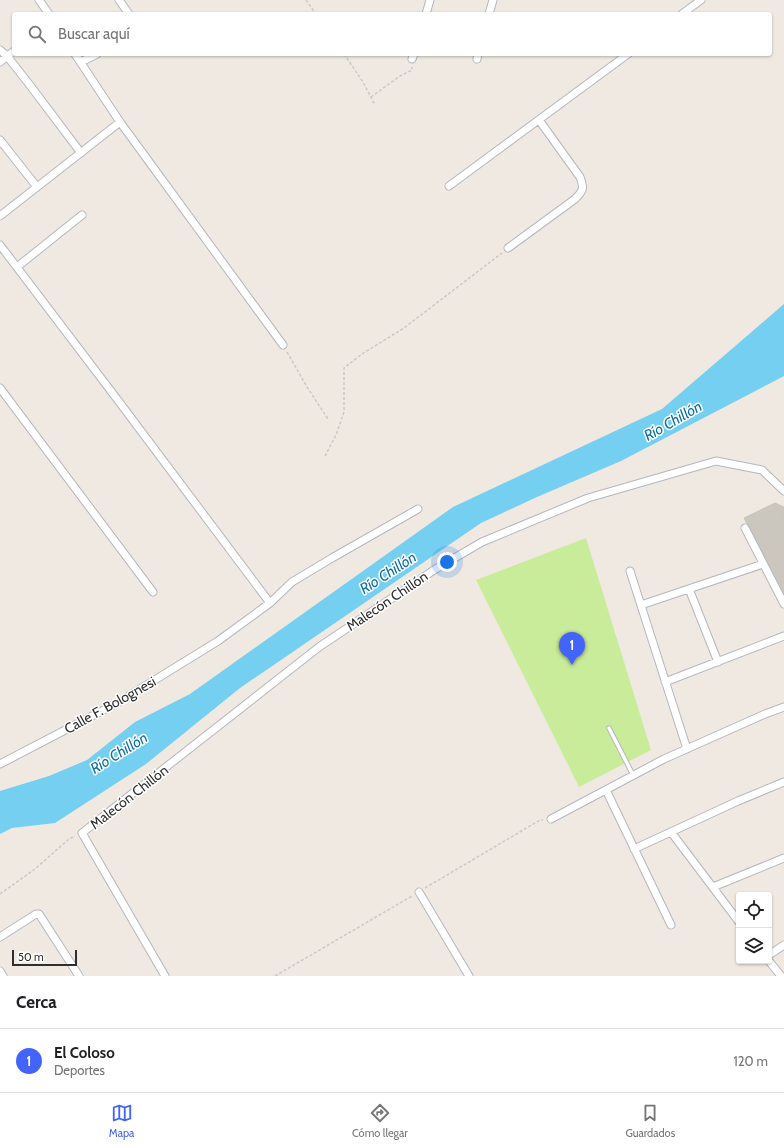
<!DOCTYPE html>
<html lang="es">
<meta charset="utf-8">
<style>
body{margin:0;font-family:Cabin,sans-serif;background:#f2f2f2;color:#202124}
.controls{position:absolute;right:12px;bottom:12px;display:grid;overflow:hidden;border-radius:4px;box-shadow:0 1px 3px #0004}
.controls button{width:36px;height:36px;display:grid;place-items:center;padding:0;border:0;border-bottom:1px solid #e0e0e0;background:#fff;color:#202124;font:20px sans-serif}
.scale{position:absolute;left:12px;bottom:10px;width:65px;box-sizing:border-box;padding-left:4px;border:2px solid #2e2e2e;border-top:0;font-size:11px;line-height:14px;white-space:nowrap;color:#2e2e2e;-webkit-text-stroke:3px #fff;paint-order:stroke}
.you{position:absolute;left:447px;top:562px;width:14px;height:14px;margin:-10px;border:3px solid #fff;border-radius:50%;background:#1a73e8;box-shadow:0 0 0 6px #1a73e833}
.badge{display:grid;place-items:center;width:26px;height:26px;border-radius:50%;background:#4264fb;color:#fff;font-size:13px;font-weight:700}
.pin{position:absolute;translate:-50% -33px;filter:drop-shadow(0 1px 2px #0008)}
.pin::after{content:'';position:absolute;top:21px;width:14px;height:12px;background:inherit;clip-path:polygon(0 0,100% 0,50% 100%)}
.list{margin:0;padding:0;list-style:none}
h2{display:flex;justify-content:space-between;align-items:center;height:52px;margin:0;padding:0 16px;font-size:17px}
h2 small{font-size:13px;font-weight:400;color:#757577}
.list li{display:grid;grid-template-columns:26px 1fr auto;gap:12px;align-items:center;box-sizing:border-box;height:64px;padding:0 16px;border-top:1px solid #e0e0e0}
.list b{display:block;font-size:15px;white-space:nowrap}
.list p{margin:0;font-size:13px;white-space:nowrap;color:#757577}
.list em{font-size:13px;font-style:normal;color:#757577}
.icon{flex:none;width:22px;height:22px;fill:none;stroke:currentColor;stroke-width:2;stroke-linecap:round;stroke-linejoin:round}
.map{position:relative;flex:none;width:784px;height:976px;overflow:hidden}
.search{position:absolute;background:#fff;box-shadow:0 1px 3px #0004;left:12px;right:12px;top:12px;height:44px;display:flex;align-items:center;gap:10px;box-sizing:border-box;padding:0 14px;border-radius:4px;color:#757577;font-size:15px}
.sheet{height:116px;background:#fff}
nav{display:flex;justify-content:space-around;align-items:center;box-sizing:border-box;height:56px;border-top:1px solid #e0e0e0;background:#fff;font-size:11px;color:#757577}
nav a{display:grid;justify-items:center;gap:2px}
nav .on{color:#4264fb}
.map>svg:first-child{display:block}
.pitch{fill:#c9ec9a}
.water{fill:#75cff0}
.building{fill:#cbc7bf;stroke:#cbc5ba}
.lines{fill:none;stroke-linecap:round;stroke-linejoin:round}
.service-casing{stroke:#b4b7c1;stroke-width:5.5}
.minor-casing{stroke:#b4b7c1;stroke-width:9}
.path{stroke:#c9c9c9;stroke-width:1.5;stroke-dasharray:3 2;stroke-linecap:butt}
.service{stroke:#fff;stroke-width:3.5}
.minor{stroke:#fff;stroke-width:7}
.labels{text-anchor:middle;stroke-width:3;stroke-linejoin:round;paint-order:stroke}
.street-label{font-size:14px;fill:#2e2e2e;stroke:#fff}
.water-label{font-size:15px;font-style:italic;fill:#0d6fa3;stroke:#fff}
</style>
<div class="map">
<svg width="784" height="976" viewBox="0 0 784 976">
<rect width="100%" height="100%" fill="#efe9e1"/>
<path class="pitch" d="M586,538L651,750L579,787L476,580Z"/>
<path class="water" d="M784,304V376L621,461L537,497L481,523L240,688L146,764L55,823L12,828L0,834V791L49,776L87,760L135,722L190,694L453,507L662,409Z"/>
<path class="building" d="M775,503L784,520V597L744,518Z
M775,503L784,507V520Z"/>
<g class="lines">
<g class="service-casing">
<path id="service" d="M609,728L633,775"/>
</g>
<g class="minor-casing">
<path id="minor" d="M39,0L49,14
M119,0L129,14
M426,14L430,0
M489,14L493,0
M682,14L701,0
M0,50L7,56L29,84L81,153
M75,54L120,122L283,345
M412,59L414,54
M477,59L478,54
M0,62L14,51
M81,62L97,54
M0,140L37,187
M449,186L628,54
M0,216L120,122
M0,245L117,399L270,603
M508,248L575,199C584,190 584,188 580,177L539,120
M17,267L82,215
M0,388L153,592
M745,528L784,604
M630,571L687,749
M689,589L718,662
M641,605L763,564
M665,682L784,636
M0,764L119,702L218,641L270,603L292,582L332,558L418,509
M606,790L671,925
M551,819L664,759L765,714L784,707
M671,832L739,922
M634,849L738,801L784,782
M713,887L784,858
M419,892L469,976
M0,937L36,914H39L79,976
M769,955L784,945
M769,961L781,976
M0,971L3,976
M165,976L82,833L319,647L434,570L482,542L588,498L716,461L762,470L784,491"/>
</g>
<path class="path" d="M306,0L316,14
M344,54L363,82L375,105
M371,97L400,76L412,70V67
M287,352L307,387L328,419
M325,456L336,435L344,412V368L362,354L404,328L502,253
M425,888L540,820H543
M0,894L35,869L69,839L75,836
M275,976L412,896"/>
<use href="#service" class="service"/>
<use href="#minor" class="minor"/>
</g>
<g class="labels">
<g class="street-label">
<text transform="translate(387 601) rotate(-34)" y="5">Malecón Chillón</text>
<text transform="translate(110 705) rotate(-29)" y="5">Calle F. Bolognesi</text>
<text transform="translate(129 797) rotate(-38)" y="5">Malecón Chillón</text>
</g>
<g class="water-label">
<text transform="translate(673 421) rotate(-30)" y="5">Río Chillón</text>
<text transform="translate(388 573) rotate(-33)" y="5">Río Chillón</text>
<text transform="translate(119 753) rotate(-32)" y="5">Río Chillón</text>
</g>
</g>
</svg>
<div class="controls">
<button><svg class="icon" aria-label="locate" viewBox="0 0 24 24"><circle cx="12" cy="12" r="6"/><path d="M12 2v4M12 18v4M2 12h4M18 12h4"/></svg></button>
<button><svg class="icon" aria-label="layers" viewBox="0 0 24 24"><path d="M12 4l9 5-9 5-9-5zM3 14l9 5 9-5"/></svg></button>
</div>
<div class="scale">50 m</div>
<div class="you"></div>
<div class="pin badge" style="left:572px;top:665px">1</div>
<div class="search"><svg class="icon" aria-label="search" viewBox="0 0 24 24"><circle cx="10" cy="10" r="6"/><path d="M15 15l6 6"/></svg>Buscar aquí</div>
</div>
<section class="sheet">
<h2>Cerca<small></small></h2>
<ul class="list">
<li><span class="badge">1</span><div><b>El Coloso</b><p>Deportes</p></div><em>120 m</em></li>
</ul>
</section>
<nav>
<a class="on"><svg class="icon" aria-label="map" viewBox="0 0 24 24"><path d="M3 6l6-2 6 2 6-2v14l-6 2-6-2-6 2zM9 4v14M15 6v14"/></svg>Mapa</a>
<a><svg class="icon" aria-label="directions" viewBox="0 0 24 24"><path d="M12 3l9 9-9 9-9-9zM9 14v-3h6M13 9l2 2-2 2"/></svg>Cómo llegar</a>
<a><svg class="icon" aria-label="saved" viewBox="0 0 24 24"><path d="M7 4h10v16l-5-4-5 4z"/></svg>Guardados</a>
</nav>
